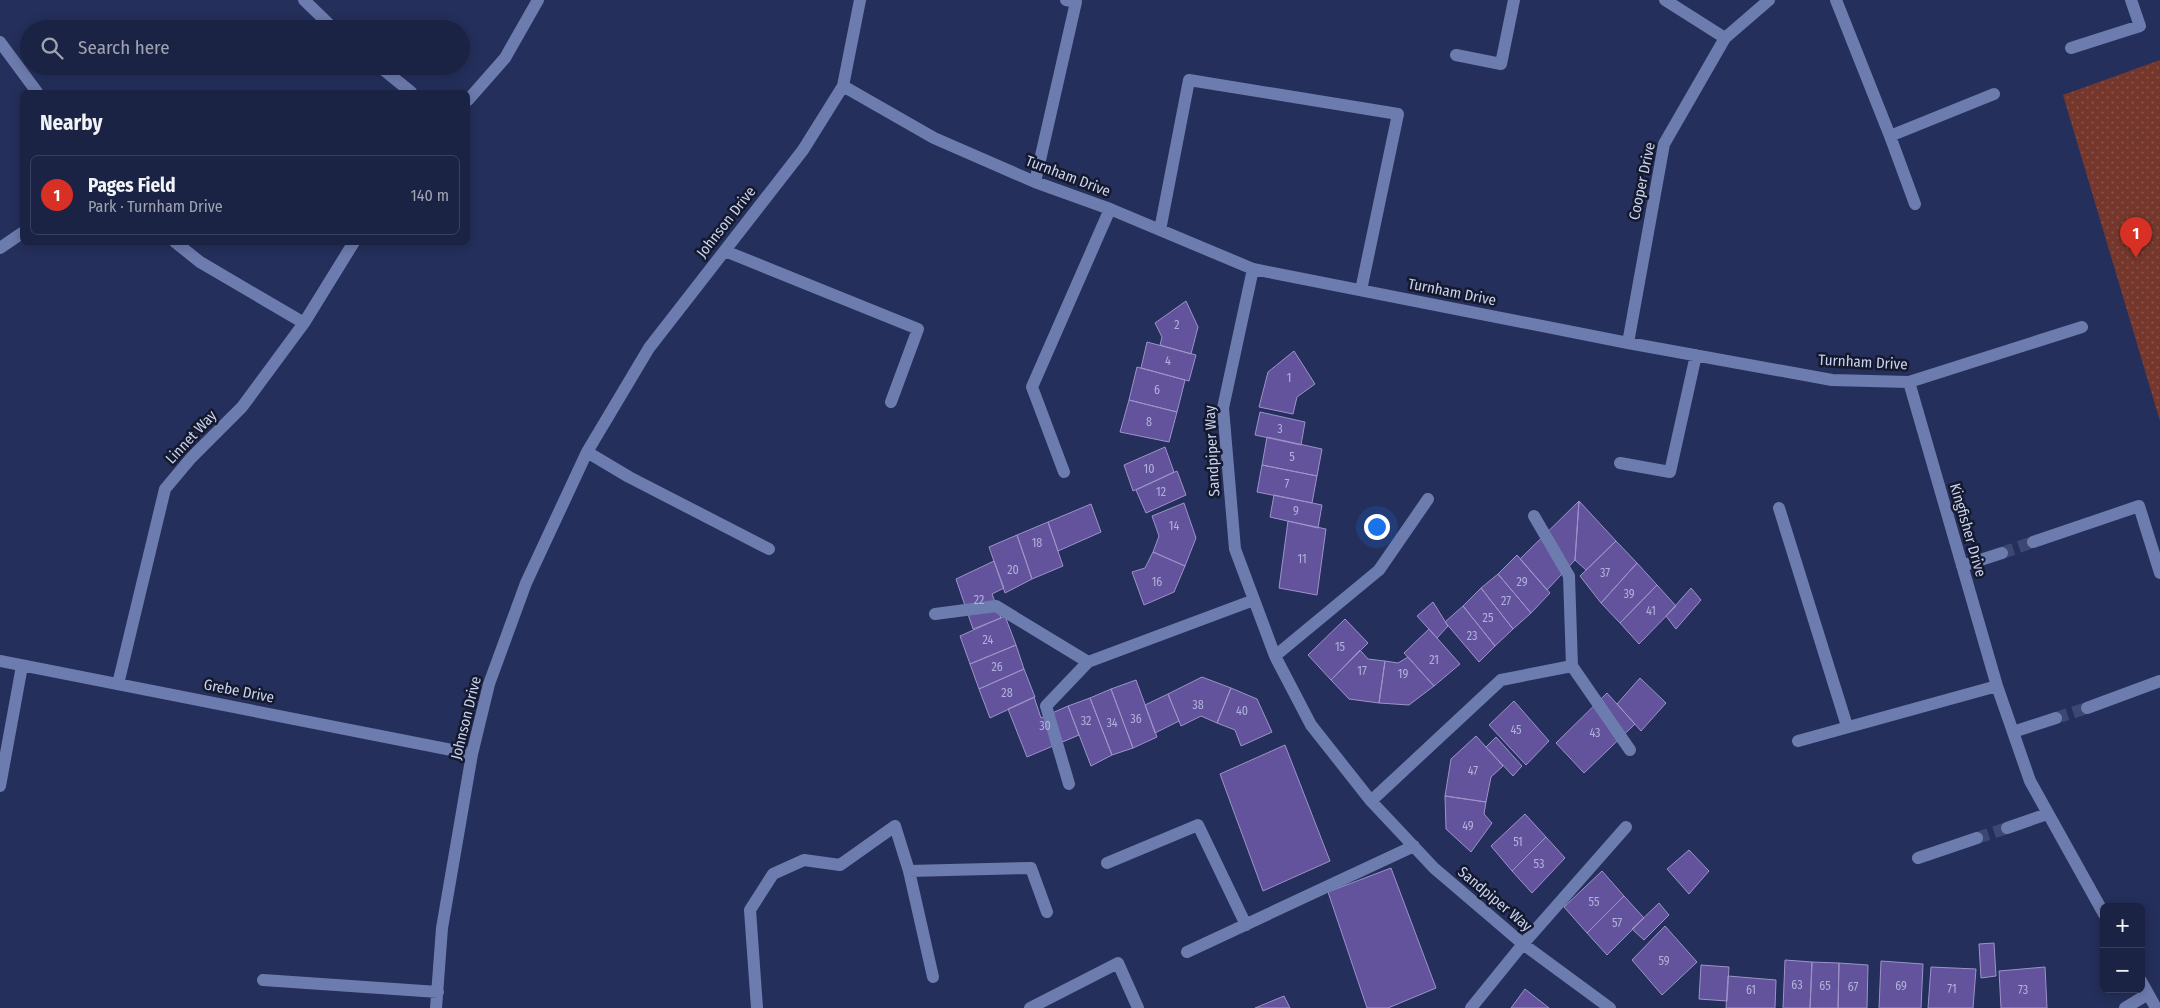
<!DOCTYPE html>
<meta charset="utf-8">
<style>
body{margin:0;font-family:"Fira Sans Condensed",sans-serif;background:#242b4b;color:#f1f3f6}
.controls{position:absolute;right:15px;bottom:15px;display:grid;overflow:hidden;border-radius:8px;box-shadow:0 2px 12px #0003}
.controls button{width:45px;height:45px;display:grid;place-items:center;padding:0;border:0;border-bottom:1px solid #39405d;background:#1b2344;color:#f1f3f6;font:25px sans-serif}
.you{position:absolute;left:1376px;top:526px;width:18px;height:18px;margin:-12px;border:4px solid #fff;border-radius:50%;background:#1a73e8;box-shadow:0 0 0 8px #1a73e833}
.badge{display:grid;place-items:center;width:32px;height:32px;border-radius:50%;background:#d93025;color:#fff;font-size:16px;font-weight:700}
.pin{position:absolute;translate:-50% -41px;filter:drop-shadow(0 1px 2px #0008)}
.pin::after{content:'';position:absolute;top:26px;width:18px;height:15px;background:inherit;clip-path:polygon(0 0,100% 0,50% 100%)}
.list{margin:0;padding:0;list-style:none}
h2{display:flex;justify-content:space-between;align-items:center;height:65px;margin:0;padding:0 20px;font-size:21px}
h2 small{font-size:16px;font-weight:400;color:#a0a4b2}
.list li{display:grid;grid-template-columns:32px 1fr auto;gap:15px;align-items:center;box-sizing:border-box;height:80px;margin:0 10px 10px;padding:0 10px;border:1px solid #39405d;border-radius:8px}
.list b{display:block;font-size:19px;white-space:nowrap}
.list p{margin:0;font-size:16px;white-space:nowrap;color:#a0a4b2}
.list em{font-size:16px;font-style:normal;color:#a0a4b2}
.icon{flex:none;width:28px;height:28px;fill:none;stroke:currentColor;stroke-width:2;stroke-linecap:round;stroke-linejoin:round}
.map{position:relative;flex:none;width:2160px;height:1008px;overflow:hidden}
.search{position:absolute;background:#1b2344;box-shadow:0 2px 12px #0003;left:20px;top:20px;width:450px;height:55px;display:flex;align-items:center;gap:12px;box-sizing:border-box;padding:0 18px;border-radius:28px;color:#a0a4b2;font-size:19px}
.panel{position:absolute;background:#1b2344;box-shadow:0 2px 12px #0003;left:20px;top:90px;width:450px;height:155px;border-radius:8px}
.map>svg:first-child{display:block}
.park{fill:url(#park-dots)}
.building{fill:#63539d;stroke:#9c93c9}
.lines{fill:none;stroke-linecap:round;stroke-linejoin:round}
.minor-tunnel{stroke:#3d4771;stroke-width:12;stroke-dasharray:12 6;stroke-linecap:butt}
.minor{stroke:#6d7cae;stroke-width:12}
.labels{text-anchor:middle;stroke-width:5;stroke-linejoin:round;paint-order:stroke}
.number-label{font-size:12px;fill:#b0b2da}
.street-label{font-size:15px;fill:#c9d2ee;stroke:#14192d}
</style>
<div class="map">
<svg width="2160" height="1008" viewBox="0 0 2160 1008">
<defs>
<pattern id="park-dots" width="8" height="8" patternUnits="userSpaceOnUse" patternTransform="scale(1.25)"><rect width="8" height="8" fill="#75372c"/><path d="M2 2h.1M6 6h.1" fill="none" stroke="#87534b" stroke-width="1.8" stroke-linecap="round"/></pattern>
</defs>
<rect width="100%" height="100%" fill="#242f5b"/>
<path class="park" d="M2160,60V421L2063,95Z"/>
<path class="building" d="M1186,301L1198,327L1191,354L1160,345L1162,337L1155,323Z
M1147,342L1196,355L1189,381L1141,368Z
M1294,351L1315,384L1297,397L1293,414L1259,407L1268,372Z
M1137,367L1185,380L1177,412L1129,400Z
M1129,400L1177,412L1169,442L1120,432Z
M1260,412L1305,422L1301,445L1255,435Z
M1267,437L1322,449L1317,476L1262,465Z
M1165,447L1174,472L1133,491L1124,465Z
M1262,465L1317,476L1312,503L1257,492Z
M1177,471L1186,495L1146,513L1136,490Z
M1274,495L1322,505L1318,528L1270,517Z
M1579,501L1575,560L1547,590L1520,559Z
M1579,501L1616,541L1586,570L1575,560Z
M1184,503L1196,538L1185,566L1153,552L1159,536L1152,516Z
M1091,504L1101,532L1058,551L1048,522Z
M1288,521L1326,529L1317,595L1279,588Z
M1048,522L1063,566L1032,579L1017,535Z
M1017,535L1032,579L1005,593L989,547Z
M1616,541L1637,563L1601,603L1580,576Z
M1153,552L1185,566L1174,592L1144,605L1132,572L1145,568Z
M1517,555L1550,593L1531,613L1498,574Z
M994,561L1004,588L992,594L1001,618L973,629L956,579Z
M1637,563L1657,585L1620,623L1601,603Z
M1498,574L1531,613L1513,629L1481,588Z
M1657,585L1676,606L1639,644L1620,623Z
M1481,588L1513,629L1495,646L1463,606Z
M1691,588L1701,600L1676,629L1666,616Z
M1433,602L1448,626L1437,638L1417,616Z
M1463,606L1495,646L1479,662L1445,622Z
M1005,616L1016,645L970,664L960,636Z
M1345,619L1368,643L1331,680L1308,655Z
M1429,629L1460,664L1434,686L1404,653Z
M1016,645L1024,669L979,689L970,664Z
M1360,650L1368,659L1385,661L1379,703L1349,699L1331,680Z
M1408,657L1434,686L1409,705L1379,703L1385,661L1398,663Z
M1024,669L1035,697L990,718L979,689Z
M1202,677L1231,688L1217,723L1201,716L1181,726L1168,694Z
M1640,678L1666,703L1641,731L1617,704Z
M1136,680L1157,737L1133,748L1111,689Z
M1231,688L1257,699L1272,732L1241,746L1235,730L1217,723Z
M1111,689L1133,748L1112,755L1090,698Z
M1607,693L1635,724L1584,773L1556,743Z
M1168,694L1179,721L1155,733L1145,705Z
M1034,697L1041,718L1068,706L1079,735L1027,757L1008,709Z
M1090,698L1112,755L1091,766L1068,706Z
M1514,701L1549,741L1526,765L1489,725Z
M1476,736L1503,766L1491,777L1486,802L1445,796L1451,759Z
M1496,737L1522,766L1513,776L1486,747Z
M1285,745L1330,861L1263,891L1220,774Z
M1445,796L1486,802L1484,814L1492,823L1471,852L1446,829Z
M1525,814L1546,837L1512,871L1491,846Z
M1546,837L1565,858L1532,893L1512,871Z
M1689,850L1709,871L1689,894L1667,869Z
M1391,868L1436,988L1388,1008H1367L1328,892Z
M1602,871L1624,896L1587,933L1564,907Z
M1624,896L1644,918L1607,955L1587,933Z
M1659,903L1669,915L1644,940L1632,929Z
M1665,926L1697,962L1662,995L1632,960Z
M1994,943L1996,976L1981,978L1979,944Z
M1785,960L1812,962L1810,1008H1783Z
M1881,961L1923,964L1921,1008H1879Z
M1812,962L1839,963L1838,1008H1810Z
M1839,963L1868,965L1867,1008H1838Z
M1701,965L1729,967L1727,1001L1699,999Z
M1931,967L1976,969L1973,1008H1928Z
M2045,967L2047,1008H2001L1999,971Z
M1728,976L1776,980L1775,1008H1726Z
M1525,989L1549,1008H1511Z
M1284,996L1290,1008H1255Z"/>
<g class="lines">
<path class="minor-tunnel" d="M2002,553L2033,542
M2056,718L2087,708
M1977,838L2007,828"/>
<path class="minor" d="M304,0L334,29
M1665,0L1725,38
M1836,0L1890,136L1994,94
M0,42L37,92
M2071,48L2140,26L2131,0
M1456,55L1501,64L1514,0
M379,66L411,92
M843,86L934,138L1035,182L1110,209L1253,269L1628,343L1832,380L1909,382L2082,327
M468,100L505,58L538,0
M1890,136L1915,204
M1035,182L1076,2L1066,0
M1160,230L1189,80L1398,114L1361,290
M175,242L200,262L304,323
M0,248L22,233
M725,251L918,329L891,402
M1253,269L1223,408L1235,549L1275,656L1311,725L1371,801L1434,868L1523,944L1610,1008
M1628,343L1664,144L1725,38L1769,0
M1909,382L1997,686L2030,781L2104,914
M587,452L629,477L769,549
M1620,463L1670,472L1696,355
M1064,472L1032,387L1110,209
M1779,508L1847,726
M1534,516L1569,576L1572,666L1630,750
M2033,542L2139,506L2160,573
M1962,566L2002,553
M935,614L996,606L1088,662
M1275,656L1379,570L1428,499
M0,661L472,754
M118,684L165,489L191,458L242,407L304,323L354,242
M2087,708L2160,681
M2013,732L2056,718
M1798,741L1997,686
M1069,784L1046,706L1088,662L1254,600
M0,786L22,666
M1371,801L1501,680L1572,666
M2007,828L2047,814
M1918,858L1977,838
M1107,863L1198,825L1246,925
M909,871L933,977
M1187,952L1414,846
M263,980L438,992
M2141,981L2156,1008
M436,1008L442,928L472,754L489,684L526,583L587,452L649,348L803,150L843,86L860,0
M757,1008L750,910L773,874L804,860L840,865L895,826L909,871L1031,868L1047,912
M1030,1008L1118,963L1138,1008
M1471,1008L1523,944L1626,827
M2125,1008L2148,994"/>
</g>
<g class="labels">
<g class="number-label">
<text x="1177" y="329">2</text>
<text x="1168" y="365">4</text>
<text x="1289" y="382">1</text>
<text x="1157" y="394">6</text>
<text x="1149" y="426">8</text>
<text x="1280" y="433">3</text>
<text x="1292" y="461">5</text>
<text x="1149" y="473">10</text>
<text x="1287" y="488">7</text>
<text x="1161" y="496">12</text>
<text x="1296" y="515">9</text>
<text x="1174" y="530">14</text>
<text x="1037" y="547">18</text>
<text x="1302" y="563">11</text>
<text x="1013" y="574">20</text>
<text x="1605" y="577">37</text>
<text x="1157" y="586">16</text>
<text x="1522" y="586">29</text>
<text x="1629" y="598">39</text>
<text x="979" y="604">22</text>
<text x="1506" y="605">27</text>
<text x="1651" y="615">41</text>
<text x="1488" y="622">25</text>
<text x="1472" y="640">23</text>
<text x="988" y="644">24</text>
<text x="1340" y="651">15</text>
<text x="1434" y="664">21</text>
<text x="997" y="671">26</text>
<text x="1362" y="675">17</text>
<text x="1403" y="678">19</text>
<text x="1007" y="697">28</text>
<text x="1198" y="709">38</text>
<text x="1242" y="715">40</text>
<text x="1136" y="723">36</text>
<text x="1086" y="725">32</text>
<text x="1112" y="727">34</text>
<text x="1045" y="730">30</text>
<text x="1516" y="734">45</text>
<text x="1595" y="737">43</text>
<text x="1473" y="775">47</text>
<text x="1468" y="830">49</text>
<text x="1518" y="846">51</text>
<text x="1539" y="868">53</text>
<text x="1594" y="906">55</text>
<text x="1617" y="927">57</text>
<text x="1664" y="965">59</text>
<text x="1797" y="989">63</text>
<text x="1825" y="990">65</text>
<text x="1901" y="990">69</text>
<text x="1853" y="991">67</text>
<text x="1952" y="993">71</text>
<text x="1751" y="994">61</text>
<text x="2023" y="994">73</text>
</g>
<g class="street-label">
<text transform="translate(1068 176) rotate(21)" y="5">Turnham Drive</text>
<text transform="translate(1642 181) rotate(-78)" y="5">Cooper Drive</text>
<text transform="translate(726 222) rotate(-52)" y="5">Johnson Drive</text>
<text transform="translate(1452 292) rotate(11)" y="5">Turnham Drive</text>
<text transform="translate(1863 362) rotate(3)" y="5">Turnham Drive</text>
<text transform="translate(191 437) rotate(-47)" y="5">Linnet Way</text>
<text transform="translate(1212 451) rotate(-93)" y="5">Sandpiper Way</text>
<text transform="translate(1968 530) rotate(74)" y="5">Kingfisher Drive</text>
<text transform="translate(239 691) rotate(11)" y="5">Grebe Drive</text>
<text transform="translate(466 718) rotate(-76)" y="5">Johnson Drive</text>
<text transform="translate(1495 899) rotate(40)" y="5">Sandpiper Way</text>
</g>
</g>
</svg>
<div class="controls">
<button>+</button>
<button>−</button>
</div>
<div class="you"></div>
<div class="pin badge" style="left:2136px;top:258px">1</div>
<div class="search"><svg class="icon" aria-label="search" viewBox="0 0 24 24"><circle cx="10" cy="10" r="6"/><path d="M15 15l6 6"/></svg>Search here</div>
<section class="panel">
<h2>Nearby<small></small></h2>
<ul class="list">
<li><span class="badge">1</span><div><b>Pages Field</b><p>Park · Turnham Drive</p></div><em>140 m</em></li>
</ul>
</section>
</div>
